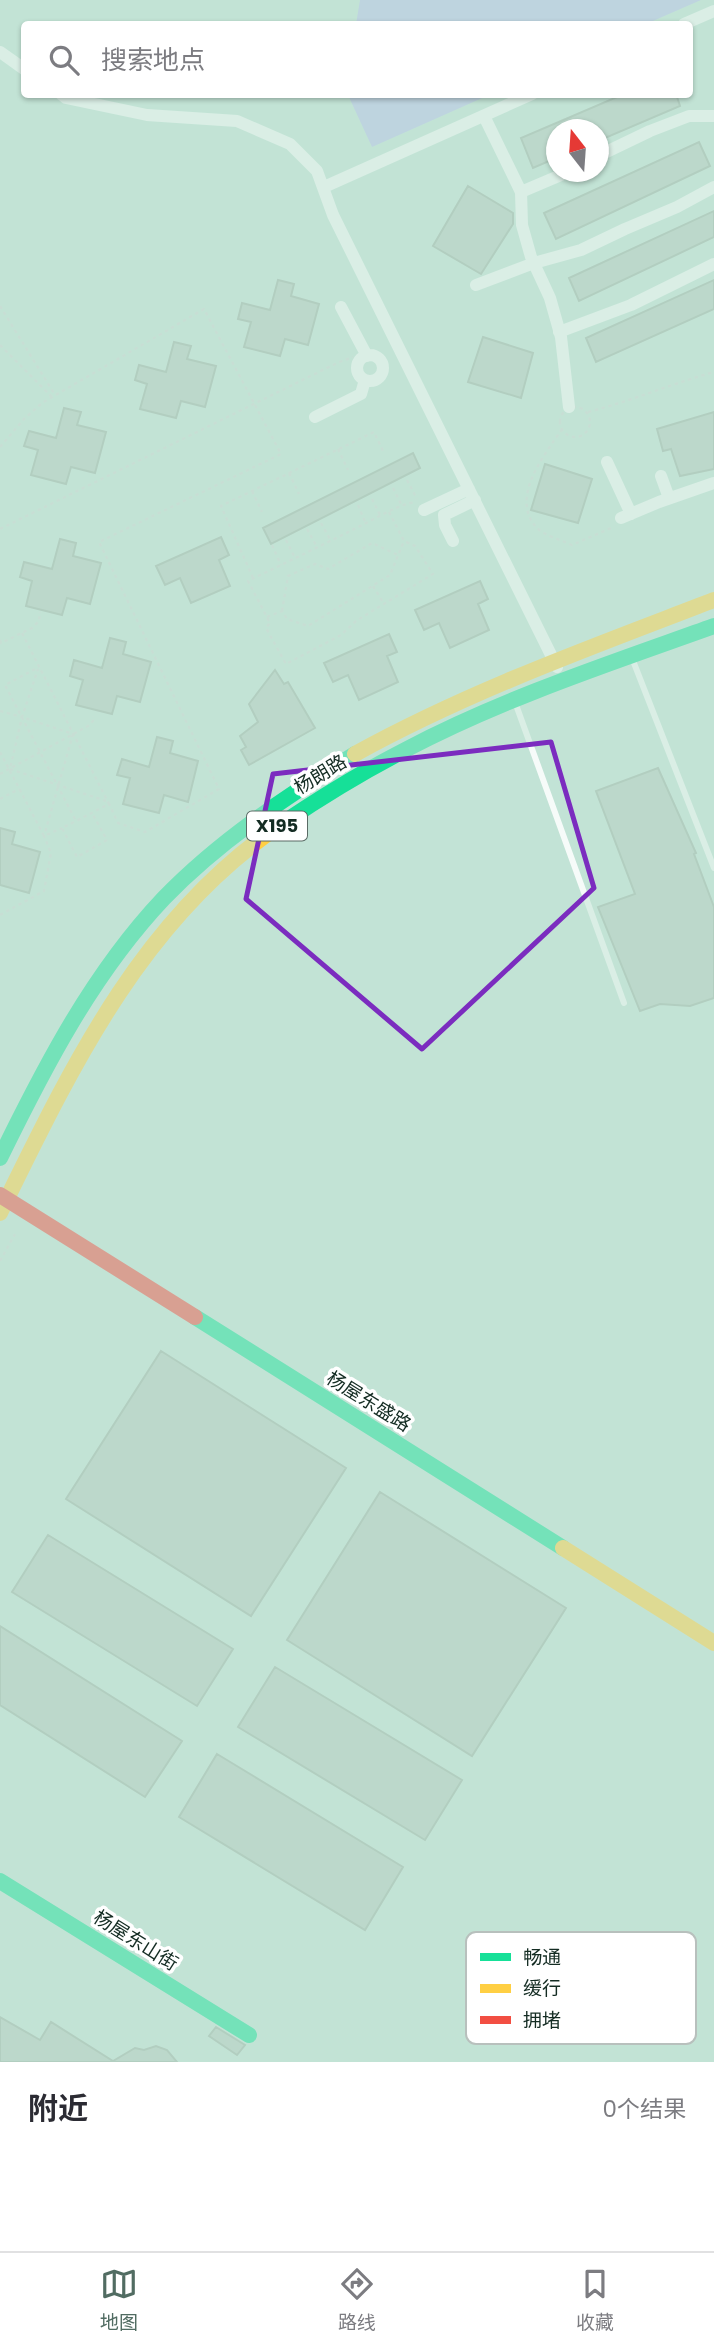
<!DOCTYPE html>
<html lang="zh">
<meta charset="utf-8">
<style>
body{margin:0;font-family:Poppins,"Noto Sans SC",sans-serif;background:#f2f2f3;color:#2b2b33}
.compass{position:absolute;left:546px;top:119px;width:63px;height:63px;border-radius:50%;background:#fff;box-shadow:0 2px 5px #0004;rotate:343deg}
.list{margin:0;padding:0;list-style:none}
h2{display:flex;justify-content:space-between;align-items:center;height:91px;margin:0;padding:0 28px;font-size:30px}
h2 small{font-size:23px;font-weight:400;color:#7c7c81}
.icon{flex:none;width:38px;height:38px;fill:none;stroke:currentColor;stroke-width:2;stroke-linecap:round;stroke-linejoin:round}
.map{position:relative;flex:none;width:714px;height:2062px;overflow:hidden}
.search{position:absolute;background:#fff;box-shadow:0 2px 5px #0004;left:21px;right:21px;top:21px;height:77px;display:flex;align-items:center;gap:18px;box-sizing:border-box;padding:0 24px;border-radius:7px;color:#7c7c81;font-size:26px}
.sheet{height:189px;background:#fff}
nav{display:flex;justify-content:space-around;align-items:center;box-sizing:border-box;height:98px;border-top:2px solid #e1e1e2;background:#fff;font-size:19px;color:#7c7c81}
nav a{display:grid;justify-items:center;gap:4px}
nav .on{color:#516c62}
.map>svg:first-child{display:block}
.green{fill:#b8c2eb}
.building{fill:#b4cbbe;stroke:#9eb4a7;stroke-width:2}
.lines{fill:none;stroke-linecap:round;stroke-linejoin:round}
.path{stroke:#cdd8d3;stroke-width:2.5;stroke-dasharray:3.5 3.5;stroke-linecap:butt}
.lane{stroke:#f6fbf9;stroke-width:6}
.street{stroke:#f6fbf9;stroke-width:12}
.fast{stroke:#16e098;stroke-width:16}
.slow{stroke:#ffcf43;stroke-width:16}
.jam{stroke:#f24e42;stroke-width:16}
.marked{fill:none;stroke:#7b2cbf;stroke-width:5;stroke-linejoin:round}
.labels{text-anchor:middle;stroke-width:7;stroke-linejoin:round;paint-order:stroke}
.shield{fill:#fff;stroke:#5a6b65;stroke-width:2}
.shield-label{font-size:18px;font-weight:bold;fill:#142c23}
.street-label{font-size:19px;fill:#142c23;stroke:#fff}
.key{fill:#fff;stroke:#b8c0bd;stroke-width:2}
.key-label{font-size:19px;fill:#142c23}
</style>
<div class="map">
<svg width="714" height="2062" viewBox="0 0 714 2062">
<rect width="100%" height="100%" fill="#c2e3d6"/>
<path class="green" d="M360,0H701L646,24H356Z
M348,95H489L372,147Z"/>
<path class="building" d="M624,94H676L680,106L598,141V130H556V158L533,168L521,138Z
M699,142L710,166L556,239L544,213Z
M468,186L513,213V224L481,274L433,246Z
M714,211V237L579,301L569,278Z
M278,280L294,284L291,296L319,304L308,345L285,339L280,356L244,347L251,322L238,319L242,303L270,310Z
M714,280V309L596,362L586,338Z
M483,337L533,353L521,398L468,382Z
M174,342L191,346L187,359L216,366L205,407L181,401L176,418L140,409L147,384L135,380L139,365L166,372Z
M64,408L81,412L77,425L106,432L95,473L71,467L66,484L31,475L38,450L24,446L29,431L56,438Z
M714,412V469L680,476L671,449L663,451L657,429Z
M413,453L420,468L271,544L263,528Z
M545,464L592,479L578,523L531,510Z
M221,537L229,555L219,560L230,586L191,603L180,578L165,585L156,566Z
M60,539L76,543L73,556L101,563L90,604L67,598L62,615L26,606L32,581L20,577L24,562L52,569Z
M480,581L488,599L478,604L489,630L450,648L439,623L424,630L415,610Z
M389,634L397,652L387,656L398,682L359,700L348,675L333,682L324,663Z
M110,638L126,642L123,654L151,662L140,702L117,696L112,714L76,705L83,680L70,676L74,660L102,668Z
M275,670L284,684L288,682L315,728L249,765L241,750L246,747L240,736L258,722L249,704Z
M157,737L173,741L170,753L198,761L188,802L164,795L159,813L123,804L130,778L117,775L122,759L149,767Z
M658,768L696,853L694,854L714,907V998L690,1006L660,1004L640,1011L598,907L635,894L596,791Z
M0,828L15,832L12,844L40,852L29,893L0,885Z
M161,1351L346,1468L251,1616L66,1499Z
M380,1492L566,1608L472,1756L287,1640Z
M48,1535L233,1649L197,1706L12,1592Z
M0,1626L182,1741L145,1797L0,1705Z
M275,1667L462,1780L425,1840L238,1727Z
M217,1754L403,1867L365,1930L179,1817Z
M0,2017L40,2040L51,2022L113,2061L135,2048L144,2050L156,2046L167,2050L177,2062H0Z
M216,2027L245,2045L237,2055L209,2036Z"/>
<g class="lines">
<path class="path" d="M0,306L55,395
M0,345L52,397
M560 422a15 15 0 1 1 30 0a15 15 0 1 1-30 0Z
M588,412C631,401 671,384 714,372
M562,429C544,456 509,498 537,528C545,536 562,540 572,545L611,528
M0,447L24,419L42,403L204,309L281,454L99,542L219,789L145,832L118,823L109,804
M338,449L348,470
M289,473L299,494
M407,480L417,499
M393,488L402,506
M252,491L262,512
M372,499L381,517
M358,505L366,524
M389,512L404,541L415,546L433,574L356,621L341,635L286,664L266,628L270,623L248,581C285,563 323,545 360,526C377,518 397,505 415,502
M321,523L331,541
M0,529L337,363L353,357
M307,529L317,547
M286,540L295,558
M272,545L281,565
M253,578L221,506L374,432L384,453
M373,586L384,604
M282,611L288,576L315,564L328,569L372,543L398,555
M267,617L282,611L287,619L308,626L390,575L404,541
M22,633L109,804L76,821L5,685L39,667
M0,640L1,643L32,628L39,621L40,612
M0,711L22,717L10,769
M0,752L44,836L62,828
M10,769L106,801
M0,774L88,726L93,721V716
M0,799L19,789
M74,822L62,828L77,857L107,840L92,813
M0,915L44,891L51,853L44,836L73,734L22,717L38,669
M0,1261L15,1234"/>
<path class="lane" d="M632,658L714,868
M515,702L624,1003"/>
<path class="street" d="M684,24L714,11
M0,52L24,69
M61,94L66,98L147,115L237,121L290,144L317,171L333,215L557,667
M484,116L521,192
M598,156L650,131L689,116H714
M568,172L521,192L522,225L531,257L550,298L561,337L569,407
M324,187L532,94
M476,285L534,263L581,250L625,229L677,207L714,187
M341,307L367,356
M559,332L631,305L714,264
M357 368a13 13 0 1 1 26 0a13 13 0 1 1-26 0Z
M315,417L361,394L365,380
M607,462L631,514
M661,476L669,498
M424,510L469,489
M621,518L659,502L714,483
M453,541L445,525L444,515L475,500"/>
<path class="fast" d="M283,823C323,796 364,771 407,749C504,698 611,663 714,626
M0,1158C45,1066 93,973 164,898C219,841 287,796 355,754
M195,1317L563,1548
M0,1881L249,2035"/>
<path class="slow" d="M355,754C469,691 592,647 714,600
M0,1213C72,1066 143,916 283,823
M563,1548L714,1643"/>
<path class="jam" d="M0,1195L195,1317"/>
</g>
<path d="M0 0H714V2062H0ZM551,742L594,888L422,1049L246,899L273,774Z" fill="#c2e3d6" fill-opacity=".55" fill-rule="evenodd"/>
<path class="marked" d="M551,742L594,888L422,1049L246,899L273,774Z"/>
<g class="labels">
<rect class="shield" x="247" y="811.5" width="60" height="29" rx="5"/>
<g class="shield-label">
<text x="277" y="832">X195</text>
</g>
<g class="street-label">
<text transform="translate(320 774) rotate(-31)" y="7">杨朗路</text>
<text transform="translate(369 1401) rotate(32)" y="7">杨屋东盛路</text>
<text transform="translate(136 1940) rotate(32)" y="7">杨屋东山街</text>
</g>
</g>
<rect x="466" y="1932" width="230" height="112" rx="10" class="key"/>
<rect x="480" y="1953" width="31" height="8" fill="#16e098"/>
<rect x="480" y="1984" width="31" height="9" fill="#ffcf43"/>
<rect x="480" y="2016" width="31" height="8" fill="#f24e42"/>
<g class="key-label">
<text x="523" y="1964">畅通</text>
<text x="523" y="1995">缓行</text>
<text x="523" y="2027">拥堵</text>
</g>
</svg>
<svg class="compass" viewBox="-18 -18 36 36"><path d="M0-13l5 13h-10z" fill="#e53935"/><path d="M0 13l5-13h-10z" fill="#7c7c81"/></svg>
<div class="search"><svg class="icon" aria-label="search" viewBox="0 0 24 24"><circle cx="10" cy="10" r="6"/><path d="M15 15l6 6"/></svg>搜索地点</div>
</div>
<section class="sheet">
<h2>附近<small>0个结果</small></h2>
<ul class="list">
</ul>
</section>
<nav>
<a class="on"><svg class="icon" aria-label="map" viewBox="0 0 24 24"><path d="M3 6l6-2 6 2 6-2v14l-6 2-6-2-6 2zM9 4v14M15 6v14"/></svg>地图</a>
<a><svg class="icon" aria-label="directions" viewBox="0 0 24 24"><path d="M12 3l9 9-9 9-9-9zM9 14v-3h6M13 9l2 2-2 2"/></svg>路线</a>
<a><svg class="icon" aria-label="saved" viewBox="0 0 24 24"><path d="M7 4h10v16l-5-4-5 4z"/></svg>收藏</a>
</nav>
